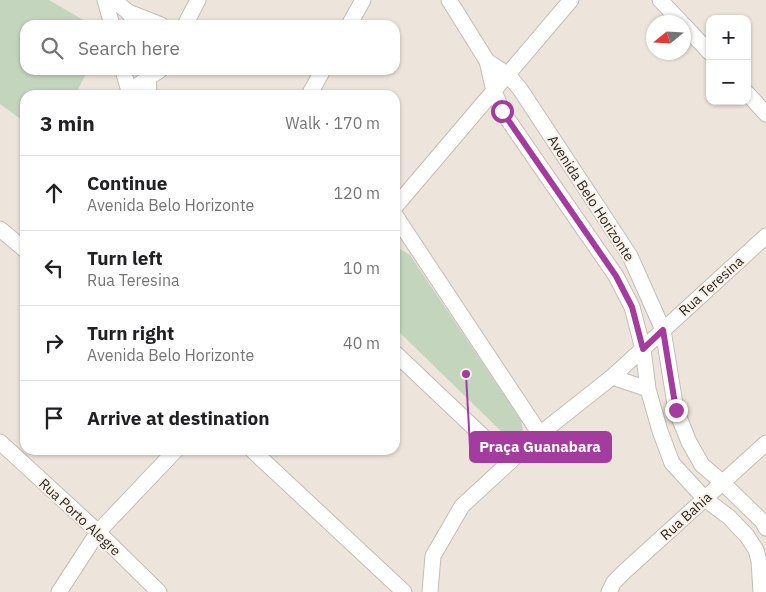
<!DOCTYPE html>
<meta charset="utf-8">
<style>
body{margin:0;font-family:"IBM Plex Sans",sans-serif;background:#f2f2f2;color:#202124}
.controls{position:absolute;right:15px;top:15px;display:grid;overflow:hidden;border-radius:10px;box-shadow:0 1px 4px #0004}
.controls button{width:45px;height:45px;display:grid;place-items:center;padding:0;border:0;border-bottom:1px solid #e0e0e0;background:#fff;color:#202124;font:25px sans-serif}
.compass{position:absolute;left:646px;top:15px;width:45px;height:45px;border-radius:50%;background:#fff;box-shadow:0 1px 4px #0004;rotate:252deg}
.stop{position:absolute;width:15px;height:15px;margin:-11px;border:4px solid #a43c9f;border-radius:50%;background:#fff}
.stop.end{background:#a43c9f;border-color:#fff;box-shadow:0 1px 5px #0008}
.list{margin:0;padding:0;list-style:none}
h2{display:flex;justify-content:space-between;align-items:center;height:65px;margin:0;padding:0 20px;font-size:21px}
h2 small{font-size:16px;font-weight:400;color:#757577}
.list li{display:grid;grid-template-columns:32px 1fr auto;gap:15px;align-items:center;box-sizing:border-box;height:75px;padding:0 20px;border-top:1px solid #e0e0e0}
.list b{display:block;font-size:19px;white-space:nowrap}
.list p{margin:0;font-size:16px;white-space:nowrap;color:#757577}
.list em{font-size:16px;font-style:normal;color:#757577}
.icon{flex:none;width:28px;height:28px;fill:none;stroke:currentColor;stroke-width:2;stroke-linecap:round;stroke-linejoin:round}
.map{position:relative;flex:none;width:766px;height:592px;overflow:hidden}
.search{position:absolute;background:#fff;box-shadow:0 1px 4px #0004;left:20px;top:20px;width:380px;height:55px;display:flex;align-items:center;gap:12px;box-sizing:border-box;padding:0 18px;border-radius:15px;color:#757577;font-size:19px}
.panel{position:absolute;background:#fff;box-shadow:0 1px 4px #0004;left:20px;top:90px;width:380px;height:365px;border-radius:15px}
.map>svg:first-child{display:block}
.green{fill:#c3d6bd}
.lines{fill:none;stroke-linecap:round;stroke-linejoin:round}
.minor-casing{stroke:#c5bdb4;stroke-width:17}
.minor{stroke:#fff;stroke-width:15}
.route{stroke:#a43c9f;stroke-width:6}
.labels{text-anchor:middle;stroke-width:4;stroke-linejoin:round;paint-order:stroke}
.street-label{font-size:14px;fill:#2b2825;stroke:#faf2e8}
.leader{fill:none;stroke:#a43c9f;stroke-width:2}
.callout-dot{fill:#a43c9f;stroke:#faf2e8;stroke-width:2}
.callout{fill:#a43c9f;stroke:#a43c9f;stroke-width:2}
.callout-label{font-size:15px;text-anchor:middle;font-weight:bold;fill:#fff}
</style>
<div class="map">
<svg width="766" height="592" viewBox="0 0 766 592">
<rect width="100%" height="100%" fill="#ede4db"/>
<path class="green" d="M0,0H49L92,25H25V70H88L75,95H25V122L0,104Z
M395,246L410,255L521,420L523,430L516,436L505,435L395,328Z"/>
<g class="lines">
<g class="minor-casing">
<path id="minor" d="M105,0L112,25
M114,0L128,12L133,19
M449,0L487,61L494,91L502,111L616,276L632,307L643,349L648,389L660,431L672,463L705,499L729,517L747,536L756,550L759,561L761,592
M660,0L681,22
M128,12L161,25
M185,25L198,0
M349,25L363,0
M684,25L710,53
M487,61L508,75L520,89L630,256L663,330L676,410L689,442L702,465L723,483L762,521L766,528
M123,70L130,95
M148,71L149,95
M128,92L160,70
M747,93L766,114
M309,95L323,70
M395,207L571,0
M395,215L540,434
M0,229L25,250
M395,353L510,462
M612,377L648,389
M0,442L98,532L159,592
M252,450L404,592
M59,592L98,532L176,450
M430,592L433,556L462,506L540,434L612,377L766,236
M609,592L614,582L624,572L766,443"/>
</g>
<use href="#minor" class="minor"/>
</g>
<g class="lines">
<path class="route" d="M502,111L616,276L632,307L643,349L663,330L676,410"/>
</g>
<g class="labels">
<g class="street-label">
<text transform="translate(591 198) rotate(57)" y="5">Avenida Belo Horizonte</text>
<text transform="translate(711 286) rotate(-42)" y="5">Rua Teresina</text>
<text transform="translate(686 516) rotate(-42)" y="5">Rua Bahia</text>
<text transform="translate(80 517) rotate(43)" y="5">Rua Porto Alegre</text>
</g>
</g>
<path class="leader" d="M466 374L470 447"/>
<circle class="callout-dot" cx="466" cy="374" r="5"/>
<rect class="callout" x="470" y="432" width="141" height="30" rx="5"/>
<g class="callout-label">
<text x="540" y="452">Praça Guanabara</text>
</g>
</svg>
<div class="controls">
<button>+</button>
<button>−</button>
</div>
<svg class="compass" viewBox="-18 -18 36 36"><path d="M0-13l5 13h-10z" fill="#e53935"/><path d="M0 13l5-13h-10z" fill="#757577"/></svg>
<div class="stop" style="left:502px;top:111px"></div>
<div class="stop end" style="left:676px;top:410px"></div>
<div class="search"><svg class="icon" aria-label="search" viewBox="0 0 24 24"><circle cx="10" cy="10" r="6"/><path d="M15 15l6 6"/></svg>Search here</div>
<section class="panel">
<h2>3 min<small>Walk · 170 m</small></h2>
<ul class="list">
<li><svg class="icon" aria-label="ahead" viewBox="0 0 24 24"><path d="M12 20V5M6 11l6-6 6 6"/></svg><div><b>Continue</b><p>Avenida Belo Horizonte</p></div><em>120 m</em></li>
<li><svg class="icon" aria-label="left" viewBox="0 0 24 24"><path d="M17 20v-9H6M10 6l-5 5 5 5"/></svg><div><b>Turn left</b><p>Rua Teresina</p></div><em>10 m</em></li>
<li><svg class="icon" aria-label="right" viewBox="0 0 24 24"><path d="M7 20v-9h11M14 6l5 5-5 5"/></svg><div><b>Turn right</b><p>Avenida Belo Horizonte</p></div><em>40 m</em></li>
<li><svg class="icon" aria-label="arrive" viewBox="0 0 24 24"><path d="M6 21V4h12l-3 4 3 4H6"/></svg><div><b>Arrive at destination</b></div></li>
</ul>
</section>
</div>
